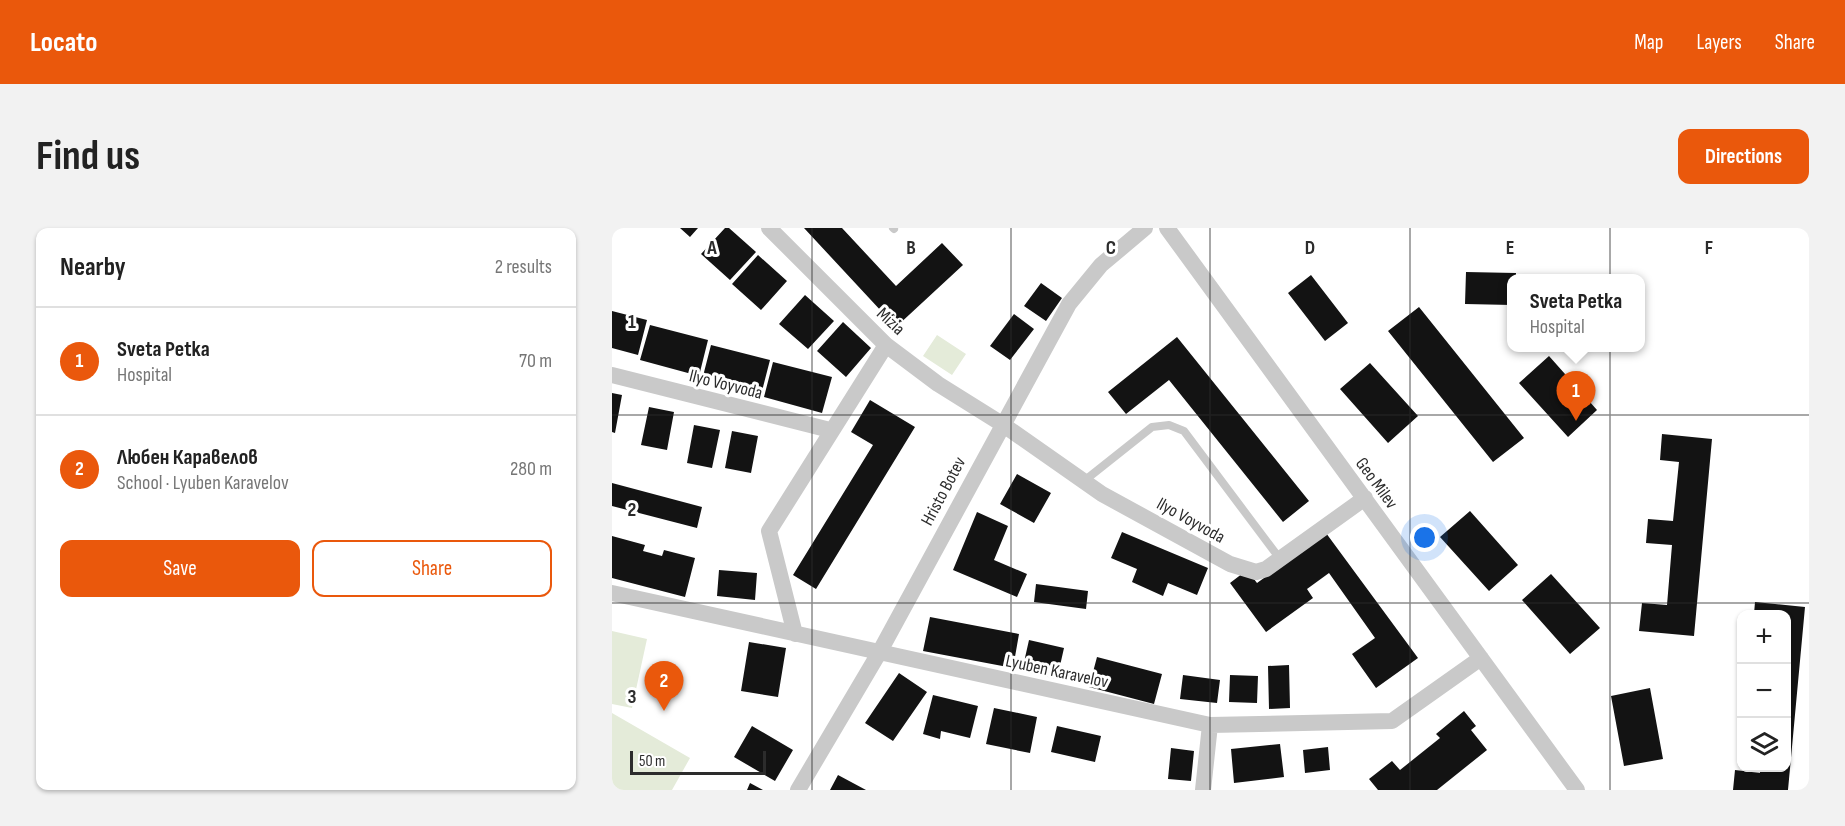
<!DOCTYPE html>
<meta charset="utf-8">
<style>
body{margin:0;font-family:"Sofia Sans Condensed",sans-serif;background:#f2f2f2;color:#222}
.controls{position:absolute;right:18px;bottom:18px;display:grid;overflow:hidden;border-radius:12px;box-shadow:0 2px 4px #0004}
.controls button{width:54px;height:54px;display:grid;place-items:center;padding:0;border:0;border-bottom:2px solid #e0e0e0;background:#fff;color:#222;font:30px sans-serif}
.scale{position:absolute;left:18px;bottom:15px;width:136px;box-sizing:border-box;padding-left:6px;border:3px solid #2c2c2c;border-top:0;font-size:16px;line-height:21px;white-space:nowrap;color:#2c2c2c;-webkit-text-stroke:4px #fff;paint-order:stroke}
.you{position:absolute;left:813px;top:310px;width:21px;height:21px;margin:-15px;border:4px solid #fff;border-radius:50%;background:#1a73e8;box-shadow:0 0 0 9px #1a73e833}
.badge{display:grid;place-items:center;width:39px;height:39px;border-radius:50%;background:#ea580c;color:#fff;font-size:20px;font-weight:700}
.pin{position:absolute;translate:-50% -50px;filter:drop-shadow(0 2px 3px #0008)}
.pin::after{content:'';position:absolute;top:32px;width:21px;height:18px;background:inherit;clip-path:polygon(0 0,100% 0,50% 100%)}
.popup{position:absolute;left:895px;top:46px;width:138px;height:78px;box-sizing:border-box;display:grid;place-content:center;border-radius:12px;background:#fff;filter:drop-shadow(0 2px 4px #0005);font-size:20px;white-space:nowrap;color:#767676}
.popup b{font-size:22px;color:#222}
.popup::after{content:'';position:absolute;left:50%;top:100%;margin-left:-12px;border:12px solid transparent;border-top-color:#fff}
.list{margin:0;padding:0;list-style:none}
h2{display:flex;justify-content:space-between;align-items:center;height:78px;margin:0;padding:0 24px;font-size:26px}
h2 small{font-size:20px;font-weight:400;color:#767676}
.list li{display:grid;grid-template-columns:39px 1fr auto;gap:18px;align-items:center;box-sizing:border-box;height:108px;padding:0 24px;border-top:2px solid #e0e0e0}
.list b{display:block;font-size:22px;white-space:nowrap}
.list p{margin:0;font-size:20px;white-space:nowrap;color:#767676}
.list em{font-size:20px;font-style:normal;color:#767676}
.actions{display:flex;gap:12px;padding:18px 24px}
.actions a{flex:1;padding:14px 0;border:2px solid #ea580c;border-radius:12px;text-align:center;font-size:21px;color:#ea580c}
.actions .main{background:#ea580c;color:#fff}
.icon{flex:none;width:33px;height:33px;fill:none;stroke:currentColor;stroke-width:2;stroke-linecap:round;stroke-linejoin:round}
.map{position:relative;flex:none;width:1197px;height:562px;overflow:hidden;border-radius:12px}
header{display:flex;align-items:center;gap:36px;box-sizing:border-box;height:84px;padding:0 30px;background:#ea580c;color:#fff}
header strong{font-size:28px}
nav{display:flex;gap:33px;margin-inline-start:auto;font-size:21px}
.intro{display:flex;align-items:center;justify-content:space-between;box-sizing:border-box;height:144px;padding:0 36px}
h1{margin:0;font-size:42px}
.button{padding:15px 27px;border-radius:12px;background:#ea580c;color:#fff;font-size:21px;font-weight:700}
main{display:flex;gap:36px;padding:0 36px}
aside{flex:1;background:#fff;border-radius:12px;box-shadow:0 2px 4px #0004}
.map>svg:first-child{display:block}
.green{fill:#e4ebd9}
.building{fill:#131313}
.lines{fill:none;stroke-linecap:round;stroke-linejoin:round}
.service{stroke:#c9c9c9;stroke-width:8}
.minor{stroke:#c9c9c9;stroke-width:16}
.grid{fill:none;stroke:#2c2c2c;stroke-width:1.5;stroke-opacity:0.55}
.labels{text-anchor:middle;stroke-width:6;stroke-linejoin:round;paint-order:stroke}
.street-label{font-size:18px;fill:#2c2c2c;stroke:#fff}
.grid-label{font-size:20px;text-anchor:middle;font-weight:bold;fill:#2c2c2c;stroke:#fff;stroke-width:6;stroke-linejoin:round;paint-order:stroke}
</style>
<header>
<strong>Locato</strong>
<nav><a>Map</a><a>Layers</a><a>Share</a></nav>
</header>
<div class="intro"><h1>Find us</h1><a class="button">Directions</a></div>
<main>
<aside>
<h2>Nearby<small>2 results</small></h2>
<ul class="list">
<li><span class="badge">1</span><div><b>Sveta Petka</b><p>Hospital</p></div><em>70 m</em></li>
<li><span class="badge">2</span><div><b>Любен Каравелов</b><p>School · Lyuben Karavelov</p></div><em>280 m</em></li>
</ul>
<div class="actions"><a class="main">Save</a><a>Share</a></div>
</aside>
<div class="map">
<svg width="1197" height="562" viewBox="0 0 1197 562">
<rect width="100%" height="100%" fill="#fff"/>
<path class="green" d="M325,107L354,126L340,147L311,128Z
M0,403L35,411L20,480L0,476Z
M0,485L78,530L60,562H0Z"/>
<path class="building" d="M68,0H86L78,9Z
M113,0H117L144,24L118,52L89,26Z
M192,0H230L284,58L330,15L351,37L284,99Z
M146,27L175,53L149,82L120,56Z
M854,44L904,45V50H900V77L853,76Z
M699,47L736,95L713,113L676,65Z
M429,55L450,70L434,93L412,78Z
M193,67L222,93L196,121L167,96Z
M807,79L912,210L881,234L776,103Z
M0,83L35,92L26,127L0,120Z
M402,86L422,101L398,132L378,118Z
M231,94L259,120L234,149L205,123Z
M38,97L96,112L87,148L28,132Z
M565,109L697,273L671,294L557,152L514,186L496,164Z
M99,117L158,132L149,167L90,152Z
M937,128L985,182L956,209L907,155Z
M161,134L220,149L210,185L152,169Z
M758,135L806,188L776,215L728,161Z
M0,165L10,167L3,205L0,204Z
M258,172L303,199L204,361L181,347L261,217L239,204Z
M37,179L62,184L55,222L29,217Z
M82,197L108,202L100,240L75,235Z
M120,203L146,208L139,245L113,240Z
M1050,206L1100,211L1082,408L1027,403L1030,375L1055,377L1060,317L1034,315L1036,291L1061,293L1067,234L1048,232Z
M405,246L439,265L422,295L388,276Z
M0,255L90,279L85,300L0,278Z
M858,283L906,337L877,363L828,309Z
M365,284L396,298L382,332L415,346L405,369L341,342Z
M510,304L596,340L585,367L556,355L551,368L520,354L525,341L499,330Z
M714,305L806,430L764,460L740,426L763,410L717,345L695,361L701,370L654,404L618,355L635,342L645,355Z
M0,308L33,317L31,323L50,328L52,322L83,330L73,369L0,350Z
M107,342L145,345L143,372L105,368Z
M939,346L988,400L958,426L910,372Z
M424,356L476,363L474,381L422,374Z
M1143,374L1193,379L1176,562H1121L1123,542L1148,545V540H1174V386H1142Z
M318,389L407,406L401,440L311,423Z
M417,412L452,420L445,451L410,443Z
M137,414L174,420L166,469L129,463Z
M485,429L550,446L542,476L477,459Z
M677,437L678,480L657,481L656,438Z
M287,445L315,464L281,513L253,495Z
M571,447L608,452L605,475L568,471Z
M618,447L646,448L645,475L617,474Z
M1038,460L1051,531L1012,538L999,468Z
M321,467L366,478L358,510L329,503L328,511L311,506Z
M382,480L425,489L418,525L374,516Z
M852,483L864,498L859,502L875,522L825,562H766L757,551L780,533L788,542L828,510L824,506Z
M140,498L181,522L163,553L122,529Z
M445,498L489,508L483,534L439,524Z
M668,516L672,549L622,555L619,521Z
M716,519L718,542L693,545L691,522Z
M559,520L582,523L579,553L556,551Z
M226,547L254,562H218Z
M138,555L151,562H135Z"/>
<g class="lines">
<path class="service" d="M281,0L282,1
M472,253L540,199L557,197L572,203L668,331"/>
<path class="minor" d="M157,0L274,117L326,156L390,196L490,266L618,336L644,344L654,341L753,270
M555,0L965,562
M0,147L218,202
M0,365L598,497L780,493L869,430
M183,406L157,303L274,117
M186,562L267,425L457,76L489,37L533,0
M591,562L598,497"/>
</g>
<path class="grid" d="M200,0V562M399,0V562M598,0V562M798,0V562M998,0V562M0,187H1197M0,375H1197"/>
<g class="labels">
<g class="street-label">
<text transform="translate(279 93) rotate(43)" y="6">Mizia</text>
<text transform="translate(114 156) rotate(14)" y="6">Ilyo Voyvoda</text>
<text transform="translate(765 255) rotate(54)" y="6">Geo Milev</text>
<text transform="translate(331 263) rotate(-62)" y="6">Hristo Botev</text>
<text transform="translate(579 292) rotate(29)" y="6">Ilyo Voyvoda</text>
<text transform="translate(445 443) rotate(12)" y="6">Lyuben Karavelov</text>
</g>
</g>
<g class="grid-label">
<text x="100" y="26">A</text>
<text x="299" y="26">B</text>
<text x="499" y="26">C</text>
<text x="698" y="26">D</text>
<text x="898" y="26">E</text>
<text x="1097" y="26">F</text>
<text x="20" y="100">1</text>
<text x="20" y="288">2</text>
<text x="20" y="475">3</text>
</g>
</svg>
<div class="controls">
<button>+</button>
<button>−</button>
<button><svg class="icon" aria-label="layers" viewBox="0 0 24 24"><path d="M12 4l9 5-9 5-9-5zM3 14l9 5 9-5"/></svg></button>
</div>
<div class="scale">50 m</div>
<div class="you"></div>
<div class="pin badge" style="left:964px;top:193px">1</div>
<div class="popup"><b>Sveta Petka</b>Hospital</div>
<div class="pin badge" style="left:52px;top:483px">2</div>
</div>
</main>
